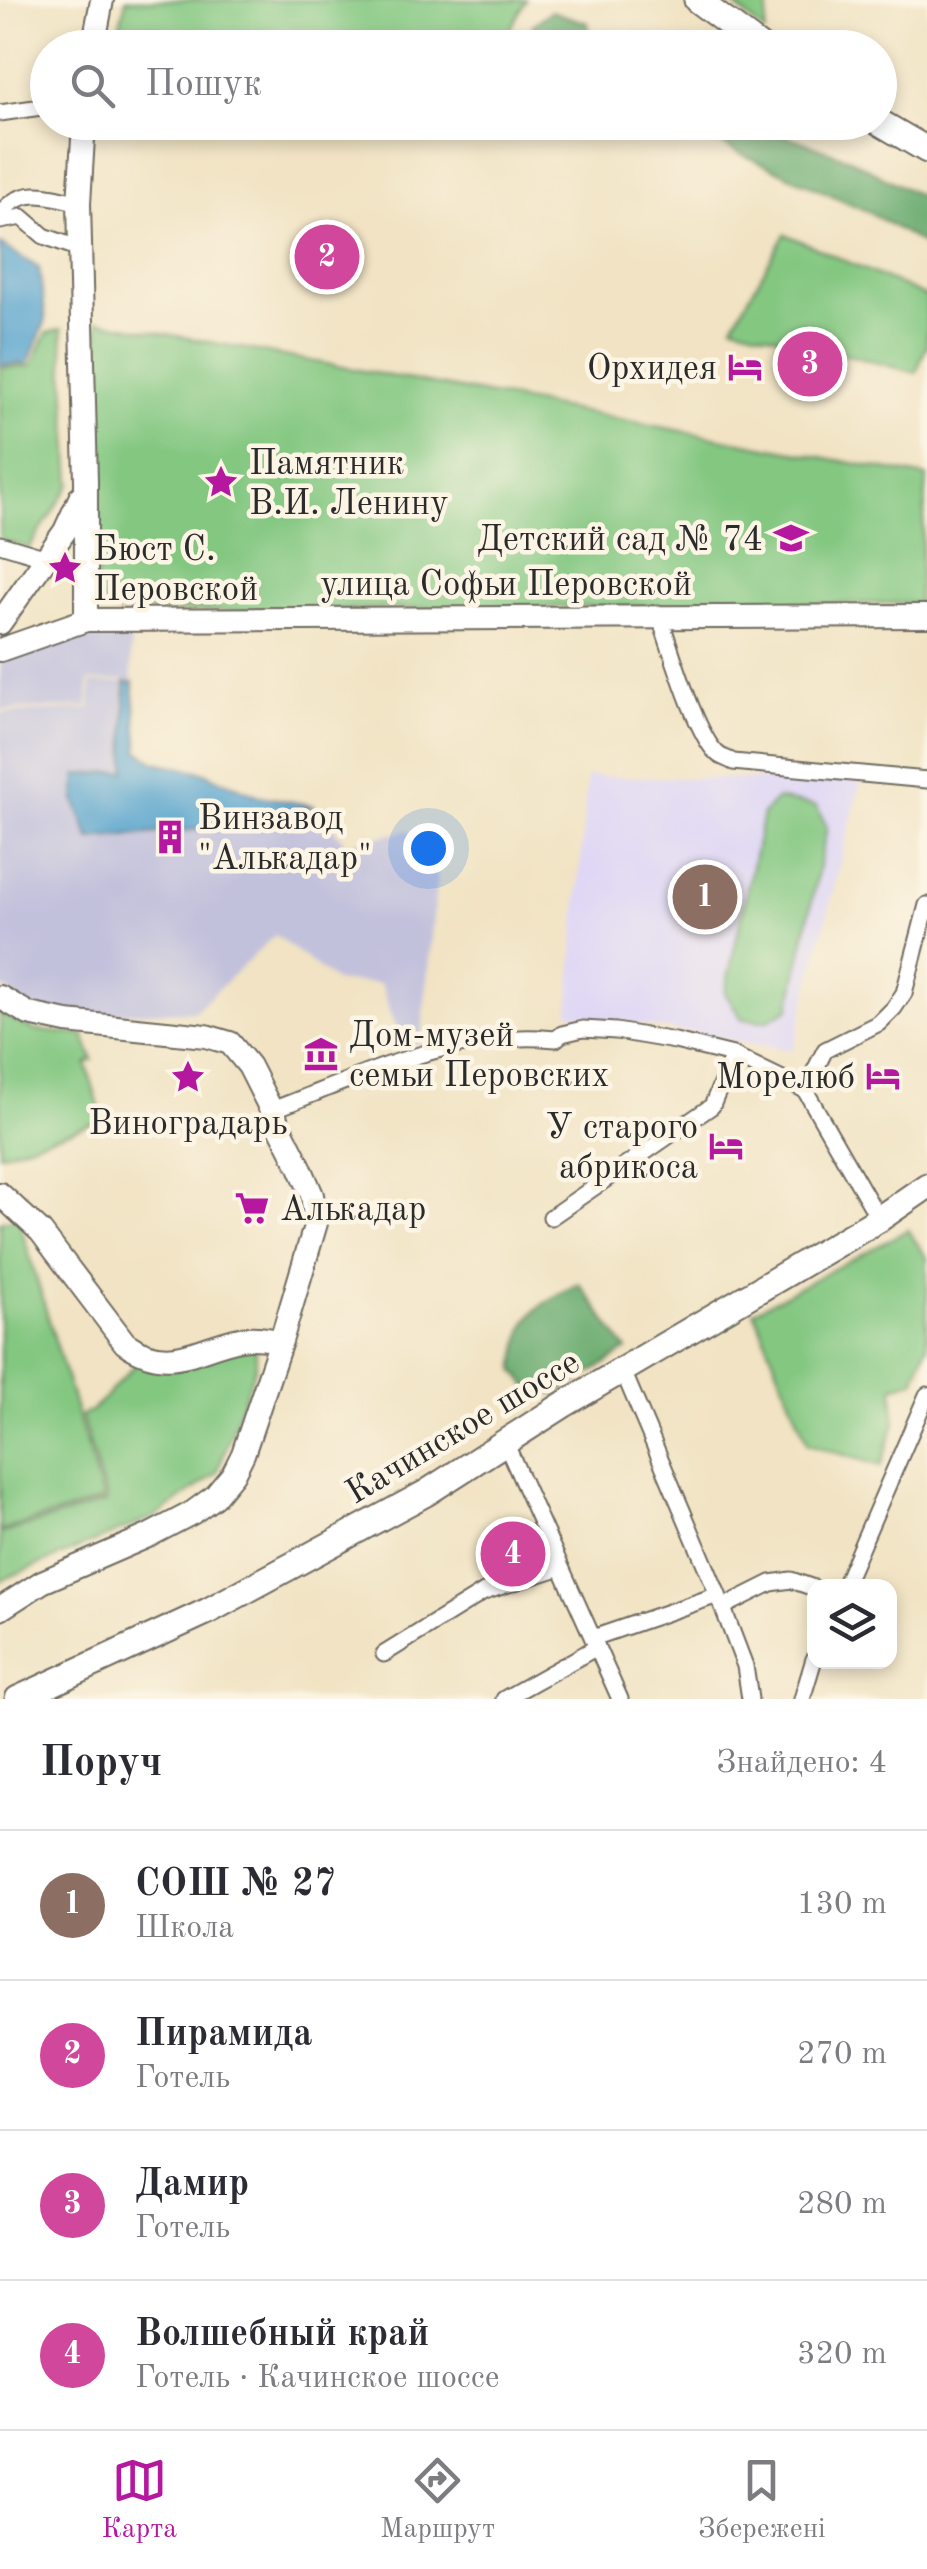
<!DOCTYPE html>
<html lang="uk">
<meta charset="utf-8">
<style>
body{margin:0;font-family:"Old Standard TT",serif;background:#f2f2f3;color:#2b2b33}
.controls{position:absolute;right:30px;bottom:30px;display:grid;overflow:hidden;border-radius:20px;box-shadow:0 5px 15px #0003}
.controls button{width:90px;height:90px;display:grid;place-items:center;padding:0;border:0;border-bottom:2px solid #e1e1e2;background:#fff;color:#2b2b33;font:50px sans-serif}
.you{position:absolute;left:428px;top:848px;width:35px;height:35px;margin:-25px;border:8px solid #fff;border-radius:50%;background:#1a73e8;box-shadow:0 0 0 15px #1a73e833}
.badge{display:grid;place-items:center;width:65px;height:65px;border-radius:50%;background:#b5179e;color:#fff;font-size:32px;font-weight:700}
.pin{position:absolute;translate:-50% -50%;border:5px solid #fff;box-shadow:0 2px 10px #0006}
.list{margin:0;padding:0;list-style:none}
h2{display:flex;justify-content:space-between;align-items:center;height:130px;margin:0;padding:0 40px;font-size:42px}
h2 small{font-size:32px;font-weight:400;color:#7c7c81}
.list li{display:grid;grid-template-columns:65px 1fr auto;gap:30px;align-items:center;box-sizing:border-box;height:150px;padding:0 40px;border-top:2px solid #e1e1e2}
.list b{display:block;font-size:38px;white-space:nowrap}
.list p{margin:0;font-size:32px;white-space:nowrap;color:#7c7c81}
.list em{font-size:32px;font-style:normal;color:#7c7c81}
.icon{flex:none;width:55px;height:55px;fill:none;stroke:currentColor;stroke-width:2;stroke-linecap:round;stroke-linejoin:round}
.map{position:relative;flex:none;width:927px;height:1699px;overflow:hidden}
.search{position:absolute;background:#fff;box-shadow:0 5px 15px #0003;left:30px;right:30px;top:30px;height:110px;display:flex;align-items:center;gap:25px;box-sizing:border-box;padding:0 35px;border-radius:55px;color:#7c7c81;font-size:38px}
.sheet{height:730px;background:#fff}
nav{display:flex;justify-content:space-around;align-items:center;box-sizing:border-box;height:140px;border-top:2px solid #e1e1e2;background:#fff;font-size:28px;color:#7c7c81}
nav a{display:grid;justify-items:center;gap:5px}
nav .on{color:#b5179e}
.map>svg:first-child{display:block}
.built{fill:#ddd5f6}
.industrial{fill:#c2c1dc}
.green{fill:#83c781;stroke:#577956;stroke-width:2.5}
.forest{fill:#6aac6f;stroke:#4a6c4d;stroke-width:2.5}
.water{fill:#53a2cd;stroke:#3f667c;stroke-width:2.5}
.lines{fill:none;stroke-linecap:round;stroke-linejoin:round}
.street-casing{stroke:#706b60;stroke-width:19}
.secondary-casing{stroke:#706b60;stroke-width:26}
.primary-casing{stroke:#706b60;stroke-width:29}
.street{stroke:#fff;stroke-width:15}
.secondary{stroke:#fff;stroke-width:22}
.primary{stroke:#fff;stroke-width:25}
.labels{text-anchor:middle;stroke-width:9;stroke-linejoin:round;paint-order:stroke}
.poi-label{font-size:35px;fill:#2b2b2b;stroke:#fcf5e5;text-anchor:start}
.street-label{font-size:35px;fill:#2b2b2b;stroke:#fcf5e5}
</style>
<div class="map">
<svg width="927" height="1699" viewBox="0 0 927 1699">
<rect width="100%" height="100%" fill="#fcf5e5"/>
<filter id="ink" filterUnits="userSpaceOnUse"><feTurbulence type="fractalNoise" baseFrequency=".01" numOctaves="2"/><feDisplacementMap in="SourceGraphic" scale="20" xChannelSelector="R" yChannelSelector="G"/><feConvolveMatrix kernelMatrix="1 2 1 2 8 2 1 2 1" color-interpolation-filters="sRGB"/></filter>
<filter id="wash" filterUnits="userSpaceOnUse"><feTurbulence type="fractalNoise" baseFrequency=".0048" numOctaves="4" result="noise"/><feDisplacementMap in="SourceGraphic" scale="40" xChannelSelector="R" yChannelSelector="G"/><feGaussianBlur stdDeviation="2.25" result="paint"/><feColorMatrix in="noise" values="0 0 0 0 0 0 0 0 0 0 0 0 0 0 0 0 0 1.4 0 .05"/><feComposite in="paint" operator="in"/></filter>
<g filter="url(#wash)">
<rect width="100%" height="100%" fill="#f1e3c3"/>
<path class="built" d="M587,776L861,781L793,1050L569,1013Z"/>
<path class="industrial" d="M70,637H130L132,680L89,681L88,707L0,710V661Z
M123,682L125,770L76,775L74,800L90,840L235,827L272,814L316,807L346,844L409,830L437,875L421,1043L403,1047L380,983L336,982L275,935L195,1011L41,1015L0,986V713L90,709L91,683Z"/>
<path class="green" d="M126,0H526L500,47H120L119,28Z
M729,0H769L765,33Z
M785,234L927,297V345L916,373L733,325Z
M98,321L927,477L918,603L117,612L96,598Z
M62,329L71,484L29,548L0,540V368L31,366L47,333Z
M777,799L816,806L827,827L790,1008L766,1021L742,1019L725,993L763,814Z
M0,1014L34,1030L84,1035L93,1060L86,1063L103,1120L0,1154Z
M18,1217L103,1500L0,1531V1222Z
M908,1230L927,1258V1346L914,1381L893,1387L895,1423L881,1466L808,1444L754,1311Z
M256,1345V1365L217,1473L157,1516L0,1581V1534L107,1502L81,1415L91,1412L138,1362Z"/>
<path class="forest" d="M551,11L588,23L590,45L593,47H550L532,26Z
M682,123H751L848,158L927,200V247L869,212L741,154Z
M579,1283L627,1350L556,1395L530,1389L515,1370C523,1310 529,1312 579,1283Z"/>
<path class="water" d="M0,244L39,268L46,320L28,363L0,365Z
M125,682H133L139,751L155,762L203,772L259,796L315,806L271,814L235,826L90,839L75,800L77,775L126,771Z"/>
</g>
<g filter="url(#ink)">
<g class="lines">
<g class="street-casing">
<path id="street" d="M0,113L48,106
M0,214C22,186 49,195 79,203
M0,221L22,217L44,236L80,249
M0,544L47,558
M660,618C670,646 697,739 719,755C723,758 729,759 733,762L927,780
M805,1090L825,1050L879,1023L894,1008L904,993L927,905
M272,1110C364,1075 455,1029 556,1039L562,1034L583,1029L616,1031L675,1041L733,1055L805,1090L879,1219
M551,1217L712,1106L733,1055
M623,1371L718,1595L745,1666L750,1699
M505,1442L620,1699
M844,1586L927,1395
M723,1607L771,1583L791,1580L814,1588
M593,1638L718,1595
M384,1654L484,1592L561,1567
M504,1699L597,1647
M802,1699L814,1659"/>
</g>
<g class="secondary-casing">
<path id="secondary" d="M93,48L102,0
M84,122L79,203L86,481V620
M0,623L65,531L81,496
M0,650L86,620L927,616
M0,997L29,1014L67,1022L206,1036L230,1043L249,1066L300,1167L312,1195L316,1223L281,1341L243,1454L233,1474L214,1497L192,1513L148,1536L42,1582L0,1609
M0,1194L41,1232L125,1343C170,1374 195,1348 240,1339C254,1336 267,1339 281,1341"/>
</g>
<g class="primary-casing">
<path id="primary" d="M697,0L761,48
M879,122L927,150
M18,1699L208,1611L426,1493L563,1405L879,1219L927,1186"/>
</g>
<use href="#street" class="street"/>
<use href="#secondary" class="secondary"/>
<use href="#primary" class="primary"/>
</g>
</g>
<defs>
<g id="hotel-bare" transform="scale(2.7)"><path d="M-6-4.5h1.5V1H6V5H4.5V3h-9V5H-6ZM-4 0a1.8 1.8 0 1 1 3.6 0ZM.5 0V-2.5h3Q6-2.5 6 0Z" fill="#b5179e" stroke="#fcf5e5" stroke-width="2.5" paint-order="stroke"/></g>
<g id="sight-bare" transform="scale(2.7)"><path d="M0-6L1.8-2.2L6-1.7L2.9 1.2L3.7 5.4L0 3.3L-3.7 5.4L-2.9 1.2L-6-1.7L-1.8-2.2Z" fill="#b5179e" stroke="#fcf5e5" stroke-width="2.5" paint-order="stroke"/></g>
<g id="school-bare" transform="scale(2.7)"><path d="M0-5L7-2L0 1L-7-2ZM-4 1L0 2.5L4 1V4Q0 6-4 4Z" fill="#b5179e" stroke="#fcf5e5" stroke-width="2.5" paint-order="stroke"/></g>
<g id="building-bare" transform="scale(2.7)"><path d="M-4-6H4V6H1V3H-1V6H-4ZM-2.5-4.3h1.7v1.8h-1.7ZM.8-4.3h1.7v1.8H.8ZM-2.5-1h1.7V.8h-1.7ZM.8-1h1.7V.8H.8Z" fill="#b5179e" stroke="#fcf5e5" stroke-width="2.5" paint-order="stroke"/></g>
<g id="museum-bare" transform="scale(2.7)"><path d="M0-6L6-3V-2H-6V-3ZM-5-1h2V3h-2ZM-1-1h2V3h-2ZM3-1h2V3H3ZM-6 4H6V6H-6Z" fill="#b5179e" stroke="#fcf5e5" stroke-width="2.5" paint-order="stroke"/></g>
<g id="supermarket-bare" transform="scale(2.7)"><path d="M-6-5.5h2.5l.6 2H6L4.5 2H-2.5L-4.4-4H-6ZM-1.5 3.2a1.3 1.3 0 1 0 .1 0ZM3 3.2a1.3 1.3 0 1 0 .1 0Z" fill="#b5179e" stroke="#fcf5e5" stroke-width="2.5" paint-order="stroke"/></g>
</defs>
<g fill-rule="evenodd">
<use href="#hotel-bare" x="745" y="367"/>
<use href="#sight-bare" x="221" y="482"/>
<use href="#school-bare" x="791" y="538"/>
<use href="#sight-bare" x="65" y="568"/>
<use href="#building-bare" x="170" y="837"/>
<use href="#museum-bare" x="321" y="1054"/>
<use href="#hotel-bare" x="883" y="1076"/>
<use href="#sight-bare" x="188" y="1077"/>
<use href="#hotel-bare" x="726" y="1146"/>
<use href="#supermarket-bare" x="252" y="1208"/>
</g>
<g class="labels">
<g class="poi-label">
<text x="717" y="379" text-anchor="end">Орхидея</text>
<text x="249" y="474">Памятник<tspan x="249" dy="40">В.И. Ленину</tspan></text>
<text x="763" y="550" text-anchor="end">Детский сад № 74</text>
<text x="93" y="560">Бюст С.<tspan x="93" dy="40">Перовской</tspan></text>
<text x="198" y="829">Винзавод<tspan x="198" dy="40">"Алькадар"</tspan></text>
<text x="349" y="1046">Дом-музей<tspan x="349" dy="40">семьи Перовских</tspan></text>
<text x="855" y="1088" text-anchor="end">Морелюб</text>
<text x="188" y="1134" text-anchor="middle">Виноградарь</text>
<text x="698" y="1138" text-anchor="end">У старого<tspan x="698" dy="40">абрикоса</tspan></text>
<text x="280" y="1220">Алькадар</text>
</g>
<g class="street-label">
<text x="506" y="595">улица Софьи Перовской</text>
<text transform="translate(462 1426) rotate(-31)" y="12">Качинское шоссе</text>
</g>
</g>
</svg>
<div class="controls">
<button><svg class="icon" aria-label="layers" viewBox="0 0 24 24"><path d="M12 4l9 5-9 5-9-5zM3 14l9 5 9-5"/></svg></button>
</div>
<div class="you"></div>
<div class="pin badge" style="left:705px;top:897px;background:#8d6e63">1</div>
<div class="pin badge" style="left:327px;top:257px;background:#d1479c">2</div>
<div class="pin badge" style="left:810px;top:364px;background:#d1479c">3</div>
<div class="pin badge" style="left:513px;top:1554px;background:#d1479c">4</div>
<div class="search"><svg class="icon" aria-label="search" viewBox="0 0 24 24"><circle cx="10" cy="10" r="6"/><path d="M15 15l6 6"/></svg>Пошук</div>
</div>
<section class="sheet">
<h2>Поруч<small>Знайдено: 4</small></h2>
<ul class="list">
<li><span class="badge" style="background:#8d6e63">1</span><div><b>СОШ № 27</b><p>Школа</p></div><em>130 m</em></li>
<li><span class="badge" style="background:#d1479c">2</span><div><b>Пирамида</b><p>Готель</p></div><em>270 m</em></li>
<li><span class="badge" style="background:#d1479c">3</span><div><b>Дамир</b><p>Готель</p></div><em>280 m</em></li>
<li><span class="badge" style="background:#d1479c">4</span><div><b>Волшебный край</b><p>Готель · Качинское шоссе</p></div><em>320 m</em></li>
</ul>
</section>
<nav>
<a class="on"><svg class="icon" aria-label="map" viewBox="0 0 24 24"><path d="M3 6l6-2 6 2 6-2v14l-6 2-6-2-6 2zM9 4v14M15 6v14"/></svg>Карта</a>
<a><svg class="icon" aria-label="directions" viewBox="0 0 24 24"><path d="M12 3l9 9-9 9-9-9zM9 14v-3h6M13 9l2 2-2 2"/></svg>Маршрут</a>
<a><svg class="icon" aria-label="saved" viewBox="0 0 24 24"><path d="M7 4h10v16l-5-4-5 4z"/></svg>Збережені</a>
</nav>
